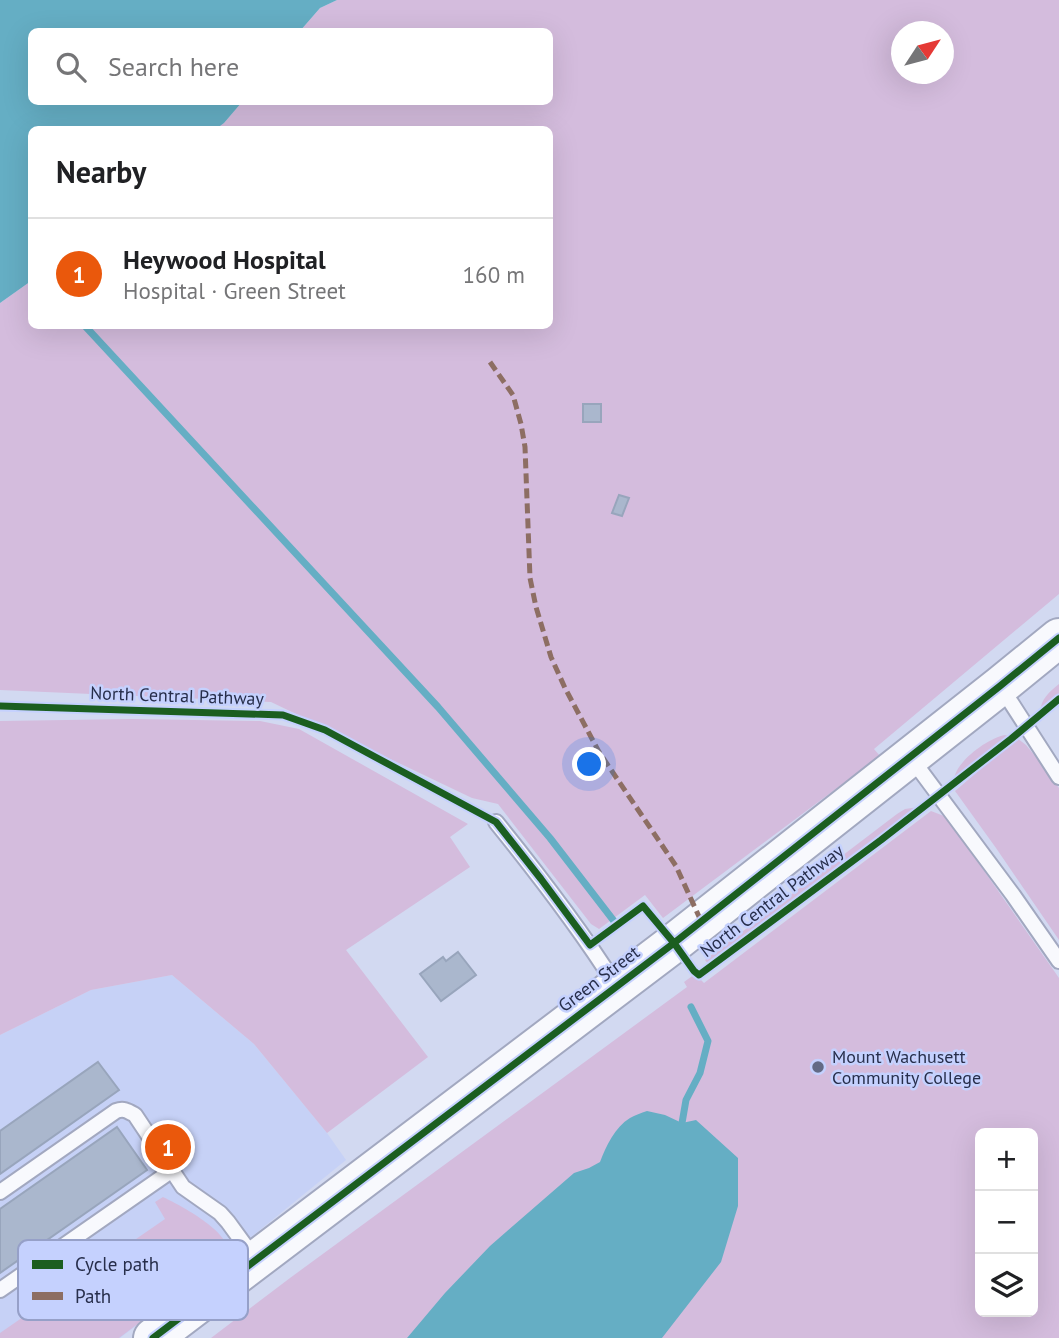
<!DOCTYPE html>
<meta charset="utf-8">
<style>
body{margin:0;font-family:"PT Sans",sans-serif;background:#f2f2f2;color:#202124}
.controls{position:absolute;right:21px;bottom:21px;display:grid;overflow:hidden;border-radius:10px;box-shadow:0 7px 28px #0002}
.controls button{width:63px;height:63px;display:grid;place-items:center;padding:0;border:0;border-bottom:2px solid #e0e0e0;background:#fff;color:#202124;font:35px sans-serif}
.compass{position:absolute;left:891px;top:21px;width:63px;height:63px;border-radius:50%;background:#fff;box-shadow:0 7px 28px #0002;rotate:54deg}
.you{position:absolute;left:590px;top:765px;width:24px;height:24px;margin:-18px;border:5px solid #fff;border-radius:50%;background:#1a73e8;box-shadow:0 0 0 10px #1a73e833}
.badge{display:grid;place-items:center;width:46px;height:46px;border-radius:50%;background:#ea580c;color:#fff;font-size:23px;font-weight:700}
.pin{position:absolute;translate:-50% -50%;border:4px solid #fff;box-shadow:0 2px 7px #0006}
.list{margin:0;padding:0;list-style:none}
h2{display:flex;justify-content:space-between;align-items:center;height:91px;margin:0;padding:0 28px;font-size:30px}
h2 small{font-size:23px;font-weight:400;color:#757577}
.list li{display:grid;grid-template-columns:46px 1fr auto;gap:21px;align-items:center;box-sizing:border-box;height:112px;padding:0 28px;border-top:2px solid #e0e0e0}
.list b{display:block;font-size:26px;white-space:nowrap}
.list p{margin:0;font-size:23px;white-space:nowrap;color:#757577}
.list em{font-size:23px;font-style:normal;color:#757577}
.icon{flex:none;width:38px;height:38px;fill:none;stroke:currentColor;stroke-width:2;stroke-linecap:round;stroke-linejoin:round}
.map{position:relative;flex:none;width:1059px;height:1338px;overflow:hidden}
.search{position:absolute;background:#fff;box-shadow:0 7px 28px #0002;left:28px;top:28px;width:525px;height:77px;display:flex;align-items:center;gap:18px;box-sizing:border-box;padding:0 24px;border-radius:10px;color:#757577;font-size:26px}
.panel{position:absolute;background:#fff;box-shadow:0 7px 28px #0002;left:28px;top:126px;width:525px;height:203px;border-radius:10px}
.map>svg:first-child{display:block}
.built{fill:#c6d1f6}
.green{fill:#d4bcdd;fill-rule:evenodd}
.water{fill:#65aec4}
.lines{fill:none;stroke-linecap:round;stroke-linejoin:round}
.stream{stroke:#65aec4;stroke-width:7}
.building{fill:#aab7cd;stroke:#98a5bc;stroke-width:2}
.lane-casing{stroke:#a2a8c0;stroke-width:18}
.secondary-casing{stroke:#a2a8c0;stroke-width:42}
.lane{stroke:#f8f9fd;stroke-width:14}
.secondary{stroke:#f8f9fd;stroke-width:38}
.quiet{stroke:#8d6e63;stroke-width:5;stroke-dasharray:10 5;stroke-linecap:butt}
.cycleway-casing{stroke:#c5d1fe;stroke-width:11}
.cycleway{stroke:#1b5e20;stroke-width:7}
.poi-dot{fill:#636a85;stroke:#c5d1fe;stroke-width:2.5}
.labels{text-anchor:middle;stroke-width:5;stroke-linejoin:round;paint-order:stroke}
.street-label{font-size:18px;fill:#272e4b;stroke:#c5d1fe}
.poi-label{font-size:18px;fill:#272e4b;stroke:#c5d1fe;text-anchor:start}
.key{fill:#c5d1fe;stroke:#96a0c8;stroke-width:2}
.key-label{font-size:19px;fill:#272e4b}
</style>
<div class="map">
<svg width="1059" height="1338" viewBox="0 0 1059 1338">
<rect width="100%" height="100%" fill="#d2d9f1"/>
<path class="built" d="M172,975L254,1044L327,1133L346,1160L218,1264L120,1338H0V1035L91,990Z"/>
<path class="green" d="M337,0H1059V594L874,749L880,756L663,918L645,895L599,929L591,924L498,804L472,798L271,702L0,690V303L31,281L32,326H550V130L216,129L224,123L242,102H550V32L300,31L320,8ZM902,32H944V74H902Z
M1059,684V695L1040,712C1041,699 1049,692 1059,684Z
M132,719L260,721L299,729L468,824L450,837L470,867L346,950L428,1057L327,1133L254,1044L172,975L91,990L0,1035V721Z
M1005,735L1009,736L954,780C955,762 988,738 1005,735Z
M1017,738L1026,745L1040,762L1059,788V940L996,848L955,791Z
M919,807L709,965L705,960L897,814L905,809Z
M931,811L944,816L959,835L1059,978V1338H211L290,1278L687,987L684,982L695,974L704,983ZM980,1133H1033V1312H980Z
M163,1197C178,1204 229,1231 227,1250C227,1256 222,1259 218,1264L119,1338H0V1333L165,1219L155,1202Z"/>
<path class="water" d="M0,0H337L320,8L300,31L32,32V102H242L224,123L216,129L32,130L31,281L0,303Z
M647,1111L665,1115L682,1123L696,1120L738,1158V1206L721,1262L662,1338H407L445,1293L490,1246L574,1173L589,1168L600,1162C606,1146 615,1127 630,1118C635,1115 641,1113 647,1111Z"/>
<g class="lines">
<path class="stream" d="M85,326L438,707L550,838L617,925
M682,1123L686,1100L700,1073L708,1041L691,1007"/>
</g>
<path class="building" d="M583,404H601V422H583Z
M619,495L629,498L622,516L612,513Z
M458,952L476,975L441,1001L420,974L443,957L446,961Z
M98,1062L119,1090L0,1174V1131Z
M117,1127L147,1170L0,1273V1209Z"/>
<g class="lines">
<g class="lane-casing">
<path id="lane" d="M1001,687L1059,777
M911,758L1013,895L1059,961
M496,822C538,874 579,927 615,984
M0,1192L116,1111C124,1108 128,1111 135,1115L183,1187L220,1213L228,1222L255,1259
M0,1290L171,1171"/>
</g>
<g class="secondary-casing">
<path id="secondary" d="M153,1338L674,943L1000,686L1059,638"/>
</g>
<use href="#lane" class="lane"/>
<use href="#secondary" class="secondary"/>
<path class="quiet" d="M490,362L513,395L521,424L525,447L530,578L536,607L551,657L565,688L599,752L676,866L701,921"/>
<g class="cycleway-casing">
<path id="cycleway" d="M0,706L283,715L325,730L496,822L541,879L590,945L643,906L674,943L694,971L699,975L881,840L1011,739L1059,699
M153,1338L674,943L1000,686L1059,638"/>
</g>
<use href="#cycleway" class="cycleway"/>
</g>
<circle class="poi-dot" cx="818" cy="1067" r="7"/>
<g class="labels">
<g class="street-label">
<text transform="translate(177 696) rotate(2)" y="6">North Central Pathway</text>
<text transform="translate(772 901) rotate(-37)" y="6">North Central Pathway</text>
<text transform="translate(599 979) rotate(-37)" y="6">Green Street</text>
</g>
<g class="poi-label">
<text x="832" y="1063">Mount Wachusett<tspan x="832" dy="21">Community College</tspan></text>
</g>
</g>
<rect x="18" y="1240" width="230" height="80" rx="10" class="key"/>
<rect x="32" y="1260" width="31" height="9" fill="#1b5e20"/>
<rect x="32" y="1292" width="31" height="8" fill="#8d6e63"/>
<g class="key-label">
<text x="75" y="1271">Cycle path</text>
<text x="75" y="1303">Path</text>
</g>
</svg>
<div class="controls">
<button>+</button>
<button>−</button>
<button><svg class="icon" aria-label="layers" viewBox="0 0 24 24"><path d="M12 4l9 5-9 5-9-5zM3 14l9 5 9-5"/></svg></button>
</div>
<svg class="compass" viewBox="-18 -18 36 36"><path d="M0-13l5 13h-10z" fill="#e53935"/><path d="M0 13l5-13h-10z" fill="#757577"/></svg>
<div class="you"></div>
<div class="pin badge" style="left:168px;top:1147px">1</div>
<div class="search"><svg class="icon" aria-label="search" viewBox="0 0 24 24"><circle cx="10" cy="10" r="6"/><path d="M15 15l6 6"/></svg>Search here</div>
<section class="panel">
<h2>Nearby<small></small></h2>
<ul class="list">
<li><span class="badge">1</span><div><b>Heywood Hospital</b><p>Hospital · Green Street</p></div><em>160 m</em></li>
</ul>
</section>
</div>
